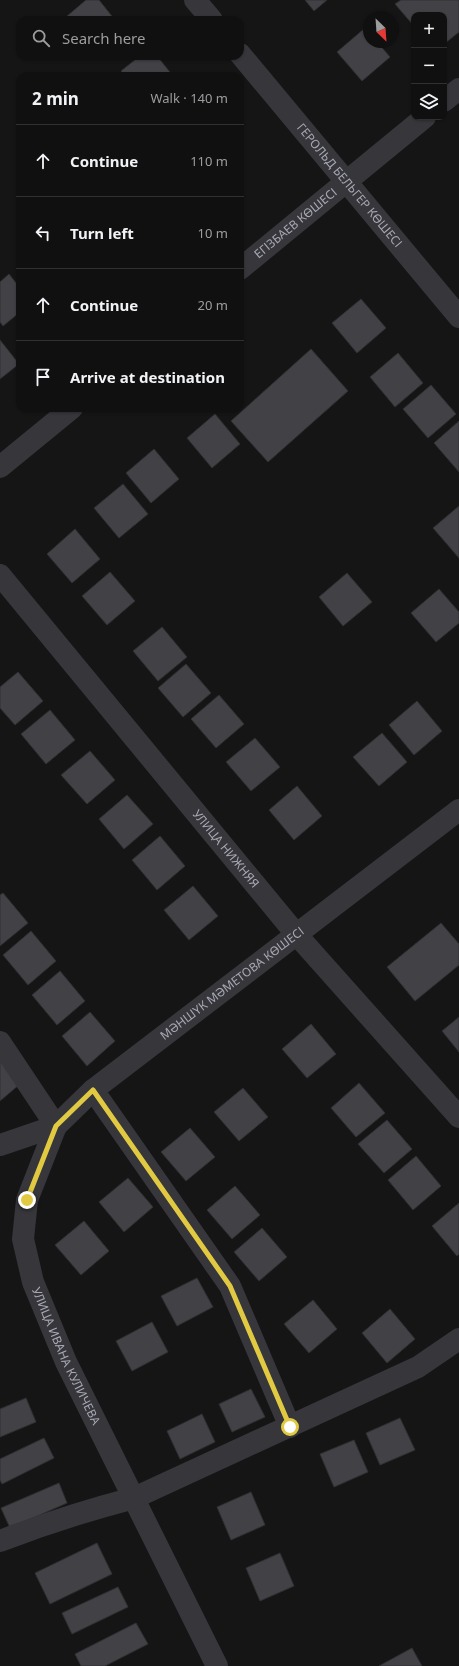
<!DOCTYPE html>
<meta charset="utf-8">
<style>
body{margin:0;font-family:"Noto Sans",sans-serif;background:#1e1e1e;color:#f1f3f6}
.controls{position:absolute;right:12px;top:12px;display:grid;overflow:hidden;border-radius:8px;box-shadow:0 1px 3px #0004}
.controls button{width:36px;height:36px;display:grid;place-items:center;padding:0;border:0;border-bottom:1px solid #303030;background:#101010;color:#f1f3f6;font:20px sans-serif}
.compass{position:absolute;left:363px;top:12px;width:36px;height:36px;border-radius:50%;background:#101010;box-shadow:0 1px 3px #0004;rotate:155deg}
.stop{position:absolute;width:12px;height:12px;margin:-9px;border:3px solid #e1ca42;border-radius:50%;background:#fff}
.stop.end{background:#e1ca42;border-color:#fff;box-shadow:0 1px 4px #0008}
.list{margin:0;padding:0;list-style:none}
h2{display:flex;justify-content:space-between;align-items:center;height:52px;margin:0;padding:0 16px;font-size:17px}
h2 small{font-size:13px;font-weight:400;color:#9c9d9f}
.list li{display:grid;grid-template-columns:26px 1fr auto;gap:12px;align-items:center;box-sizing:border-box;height:72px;padding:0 16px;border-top:1px solid #303030}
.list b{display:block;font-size:15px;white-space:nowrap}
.list em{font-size:13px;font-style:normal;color:#9c9d9f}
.icon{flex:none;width:22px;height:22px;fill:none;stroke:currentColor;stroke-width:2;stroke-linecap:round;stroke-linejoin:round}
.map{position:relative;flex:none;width:459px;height:1666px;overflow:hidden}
.search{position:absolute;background:#101010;box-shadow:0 1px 3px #0004;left:16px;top:16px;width:228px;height:44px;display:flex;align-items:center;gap:10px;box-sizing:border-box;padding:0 14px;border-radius:12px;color:#9c9d9f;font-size:15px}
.panel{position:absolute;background:#101010;box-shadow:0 1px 3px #0004;left:16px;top:72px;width:228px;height:340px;border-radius:12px}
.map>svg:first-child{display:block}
.building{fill:#424246;stroke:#302f32}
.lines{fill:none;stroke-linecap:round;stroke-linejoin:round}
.minor{stroke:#36363b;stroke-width:22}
.route{stroke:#e1ca42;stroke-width:5}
.labels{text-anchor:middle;stroke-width:3.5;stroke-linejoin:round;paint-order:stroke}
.street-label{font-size:12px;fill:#a8a9b5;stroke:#101011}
</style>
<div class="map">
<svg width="459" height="1666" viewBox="0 0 459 1666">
<rect width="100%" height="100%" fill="#151516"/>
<path class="building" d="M86,0H99L115,20H68L66,17Z
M305,0H327L314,11Z
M401,0H459V32L444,44V15H414V26L395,4Z
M365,28L369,32V42H377L390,57L362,81L337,52Z
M140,56H157L173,76H125L121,71Z
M9,274L20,288V312L3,326L0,322V282Z
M361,299L386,328L357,353L332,323Z
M0,340L19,364L0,379Z
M311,349L348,391L268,462L231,421Z
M398,353L423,383L395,407L370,377Z
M431,385L456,414L428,438L403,409Z
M215,414L240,444L212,468L187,438Z
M459,421V472L434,443Z
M154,449L179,479L151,503L126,473Z
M123,484L148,514L119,538L94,508Z
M459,506V558L433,528Z
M75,529L100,559L72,583L47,554Z
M110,572L135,601L107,625L82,596Z
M347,573L372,602L343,626L319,597Z
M439,589L459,612V623L436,642L411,613Z
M162,627L187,657L158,681L133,651Z
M186,664L211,693L183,717L158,688Z
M18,672L43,701L15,725L0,708V687Z
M219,695L244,724L216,748L191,719Z
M417,701L442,731L414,755L389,725Z
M50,710L75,740L46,764L21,734Z
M382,733L407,762L379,786L353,757Z
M255,738L280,767L251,791L226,762Z
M90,751L115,780L87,804L61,775Z
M297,786L322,816L294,840L269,810Z
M127,795L153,824L124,849L99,819Z
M160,836L185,866L157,890L132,860Z
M193,886L218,916L189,940L164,910Z
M3,893L28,923L0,946V895Z
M441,923L459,944V965L415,1001L387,967Z
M31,931L56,961L28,985L3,955Z
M60,971L85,1001L57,1025L32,995Z
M90,1012L115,1041L87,1066L62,1036Z
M459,1017V1052L442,1031Z
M311,1024L336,1054L307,1078L282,1049Z
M0,1060L20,1084L0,1101Z
M359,1083L385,1113L356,1137L331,1108Z
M243,1088L268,1117L239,1141L214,1112Z
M387,1120L412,1149L384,1173L358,1144Z
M190,1128L215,1157L186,1181L161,1152Z
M416,1156L441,1186L413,1210L388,1180Z
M128,1178L153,1207L124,1232L99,1202Z
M235,1186L260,1215L232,1239L207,1210Z
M459,1203V1254L457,1256L432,1226Z
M84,1221L109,1251L81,1275L55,1245Z
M262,1228L287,1257L259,1281L234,1252Z
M197,1278L213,1307L177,1326L161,1296Z
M313,1300L337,1329L309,1353L284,1324Z
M390,1309L415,1339L387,1363L362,1333Z
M152,1322L168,1352L132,1371L116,1341Z
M251,1389L265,1417L232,1432L219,1404Z
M26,1398L36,1422L0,1437V1409Z
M202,1414L215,1442L180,1459L167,1431Z
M400,1418L415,1450L380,1465L366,1433Z
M44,1438L54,1458L2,1484L0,1480V1459Z
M354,1440L368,1472L334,1487L320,1454Z
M59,1483L67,1503L10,1528L1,1508Z
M251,1492L265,1525L231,1540L217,1507Z
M97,1543L112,1574L50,1604L35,1573Z
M280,1553L294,1586L260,1601L246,1568Z
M118,1587L128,1607L72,1634L62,1613Z
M136,1623L148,1644L105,1666H81L75,1654Z
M412,1648L422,1666H379Z"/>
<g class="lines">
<g class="minor">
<path d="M195,0L212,20"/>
<path id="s1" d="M240,54L459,317"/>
<path d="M444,101L459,89"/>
<path id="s2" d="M240,269L425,117"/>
<path d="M0,467L72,408"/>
<path id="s3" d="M0,575L296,934L459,1117"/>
<path d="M0,1042L56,1126"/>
<path d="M93,1090L230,1286L290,1427"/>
<path id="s4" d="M56,1126L27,1200L23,1239L33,1282L66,1362L217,1666"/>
<path id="s5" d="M0,1145L56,1126L93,1090L459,810"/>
<path d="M0,1541C44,1524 88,1510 134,1498L418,1367L459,1339"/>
</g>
</g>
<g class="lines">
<path class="route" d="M27,1200L56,1126L93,1090L230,1286L290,1427"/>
</g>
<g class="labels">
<g class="street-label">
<text dy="4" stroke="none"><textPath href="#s1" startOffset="171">ГЕРОЛЬД БЕЛЬГЕР КӨШЕСІ</textPath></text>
<text dy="4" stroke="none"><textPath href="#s2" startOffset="72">ЕГІЗБАЕВ КӨШЕСІ</textPath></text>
<text dy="4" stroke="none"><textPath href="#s3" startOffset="355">УЛИЦА НИЖНЯЯ</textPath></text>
<text dy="4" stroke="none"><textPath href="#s5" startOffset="286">МӘНШҮК МӘМЕТОВА КӨШЕСІ</textPath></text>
<text dy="4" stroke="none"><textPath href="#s4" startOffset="244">УЛИЦА ИВАНА КУЛИЧЕВА</textPath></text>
</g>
</g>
</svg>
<div class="controls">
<button>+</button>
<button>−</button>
<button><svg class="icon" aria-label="layers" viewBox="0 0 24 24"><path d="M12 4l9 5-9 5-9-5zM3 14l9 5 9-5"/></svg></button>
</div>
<svg class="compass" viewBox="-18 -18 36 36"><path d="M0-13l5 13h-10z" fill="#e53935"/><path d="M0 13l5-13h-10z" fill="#9c9d9f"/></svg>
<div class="stop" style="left:290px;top:1427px"></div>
<div class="stop end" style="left:27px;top:1200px"></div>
<div class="search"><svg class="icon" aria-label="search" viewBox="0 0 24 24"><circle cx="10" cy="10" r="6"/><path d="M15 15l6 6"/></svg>Search here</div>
<section class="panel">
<h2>2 min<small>Walk · 140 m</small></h2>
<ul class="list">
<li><svg class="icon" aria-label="ahead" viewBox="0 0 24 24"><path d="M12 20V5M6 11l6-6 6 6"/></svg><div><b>Continue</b></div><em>110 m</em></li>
<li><svg class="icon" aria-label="left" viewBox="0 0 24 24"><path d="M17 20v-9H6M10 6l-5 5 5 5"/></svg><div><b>Turn left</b></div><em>10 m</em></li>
<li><svg class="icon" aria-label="ahead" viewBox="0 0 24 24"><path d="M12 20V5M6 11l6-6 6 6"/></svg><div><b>Continue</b></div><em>20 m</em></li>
<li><svg class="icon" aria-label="arrive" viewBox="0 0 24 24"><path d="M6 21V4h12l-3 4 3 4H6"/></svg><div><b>Arrive at destination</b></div></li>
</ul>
</section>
</div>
